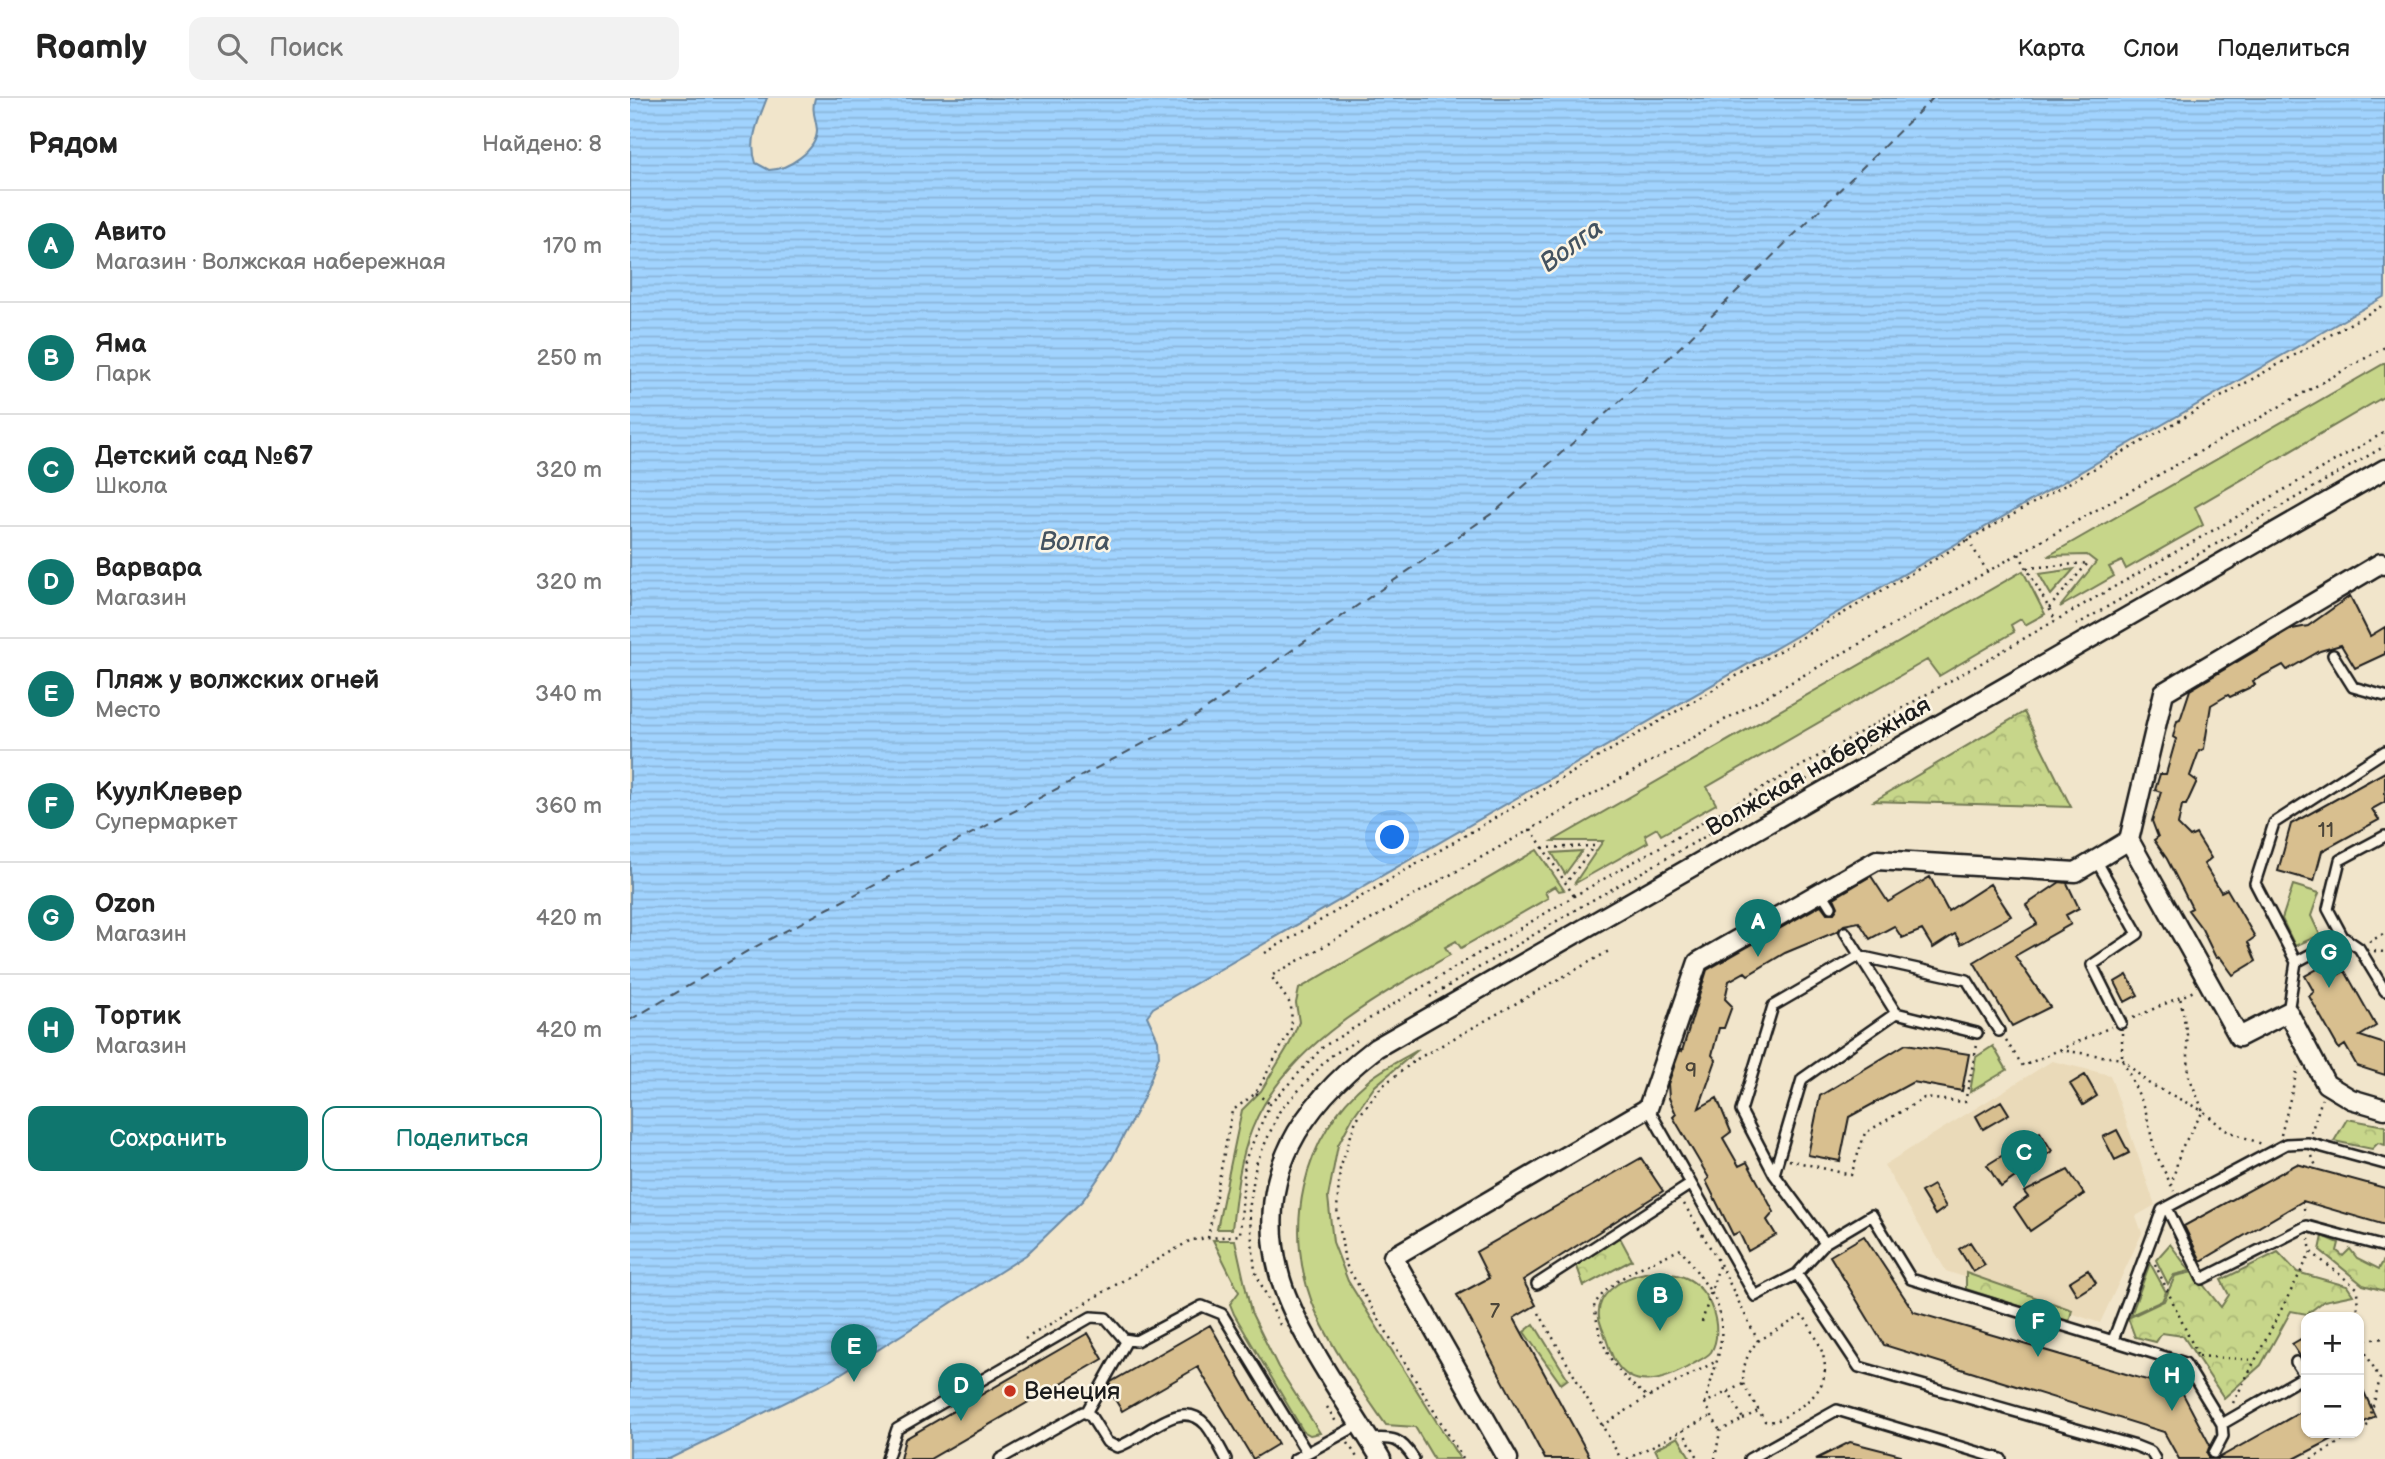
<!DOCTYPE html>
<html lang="ru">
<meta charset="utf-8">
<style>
body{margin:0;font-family:"Balsamiq Sans",sans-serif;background:#f2f2f2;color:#222}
.controls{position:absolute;right:21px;bottom:21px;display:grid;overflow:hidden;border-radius:14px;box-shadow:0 2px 5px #0004}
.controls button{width:63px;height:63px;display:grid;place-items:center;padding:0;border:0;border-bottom:2px solid #e0e0e0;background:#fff;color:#222;font:35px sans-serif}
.you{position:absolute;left:763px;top:740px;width:24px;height:24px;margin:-18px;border:5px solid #fff;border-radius:50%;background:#1a73e8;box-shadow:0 0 0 10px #1a73e833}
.badge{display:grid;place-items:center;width:46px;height:46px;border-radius:50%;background:#0f766e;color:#fff;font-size:23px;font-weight:700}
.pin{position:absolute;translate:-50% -58px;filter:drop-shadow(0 2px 4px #0008)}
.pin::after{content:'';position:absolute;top:37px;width:24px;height:21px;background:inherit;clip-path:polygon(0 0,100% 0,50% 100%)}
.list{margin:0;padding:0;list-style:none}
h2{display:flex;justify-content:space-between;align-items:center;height:91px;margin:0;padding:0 28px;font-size:30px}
h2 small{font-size:23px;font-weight:400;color:#767676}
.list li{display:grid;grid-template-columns:46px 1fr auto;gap:21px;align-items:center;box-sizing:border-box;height:112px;padding:0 28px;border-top:2px solid #e0e0e0}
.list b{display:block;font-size:26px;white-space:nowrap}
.list p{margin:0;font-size:23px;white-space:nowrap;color:#767676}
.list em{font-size:23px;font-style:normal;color:#767676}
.actions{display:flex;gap:14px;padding:21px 28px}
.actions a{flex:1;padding:16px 0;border:2px solid #0f766e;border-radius:14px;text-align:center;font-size:24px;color:#0f766e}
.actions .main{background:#0f766e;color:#fff}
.icon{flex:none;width:38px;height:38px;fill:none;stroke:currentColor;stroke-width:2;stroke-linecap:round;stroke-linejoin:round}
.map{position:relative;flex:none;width:1755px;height:1361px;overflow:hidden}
header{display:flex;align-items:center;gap:42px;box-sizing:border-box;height:98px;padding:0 35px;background:#fff;border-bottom:2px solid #e0e0e0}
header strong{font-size:33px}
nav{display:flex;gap:38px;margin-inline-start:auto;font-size:24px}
.search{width:490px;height:63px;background:#f2f2f2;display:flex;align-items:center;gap:18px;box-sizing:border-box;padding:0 24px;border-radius:14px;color:#767676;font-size:26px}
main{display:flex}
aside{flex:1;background:#fff}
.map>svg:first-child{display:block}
.built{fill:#eadab9}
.green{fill:#c7d68a;stroke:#727953;stroke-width:2}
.forest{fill:url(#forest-crowns);stroke:#727953;stroke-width:2}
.water{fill:url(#water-rules);stroke:#6c8aa4;stroke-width:2}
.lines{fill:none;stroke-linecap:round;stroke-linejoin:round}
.ferry{stroke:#445360;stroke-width:2;stroke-dasharray:9 7;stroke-linecap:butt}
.building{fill:#d8bf8f;stroke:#1c1c1c;stroke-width:2}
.service-casing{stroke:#1c1c1c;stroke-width:14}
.minor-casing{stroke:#1c1c1c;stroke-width:23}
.path{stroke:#1c1c1c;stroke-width:2.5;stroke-dasharray:2 5;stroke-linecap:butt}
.service{stroke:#fcf5e5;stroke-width:9}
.minor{stroke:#fcf5e5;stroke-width:18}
.poi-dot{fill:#c8321e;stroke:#fcf5e5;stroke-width:2.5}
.labels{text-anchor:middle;stroke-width:5;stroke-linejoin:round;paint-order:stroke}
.number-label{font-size:21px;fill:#4b4539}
.street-label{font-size:24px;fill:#1c1c1c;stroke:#fcf5e5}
.poi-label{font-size:24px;fill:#1c1c1c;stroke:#fcf5e5;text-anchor:start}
.water-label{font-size:26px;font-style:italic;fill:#445360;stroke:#fcf5e5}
</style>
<header>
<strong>Roamly</strong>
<div class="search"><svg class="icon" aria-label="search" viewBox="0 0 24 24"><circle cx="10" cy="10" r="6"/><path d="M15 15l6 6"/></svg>Поиск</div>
<nav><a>Карта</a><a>Слои</a><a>Поделиться</a></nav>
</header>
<main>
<aside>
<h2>Рядом<small>Найдено: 8</small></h2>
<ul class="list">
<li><span class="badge">A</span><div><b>Авито</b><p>Магазин · Волжская набережная</p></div><em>170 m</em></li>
<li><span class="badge">B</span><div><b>Яма</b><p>Парк</p></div><em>250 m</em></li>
<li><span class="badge">C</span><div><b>Детский сад №67</b><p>Школа</p></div><em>320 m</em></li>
<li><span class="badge">D</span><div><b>Варвара</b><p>Магазин</p></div><em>320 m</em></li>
<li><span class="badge">E</span><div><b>Пляж у волжских огней</b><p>Место</p></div><em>340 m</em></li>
<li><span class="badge">F</span><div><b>КуулКлевер</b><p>Супермаркет</p></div><em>360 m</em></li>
<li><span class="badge">G</span><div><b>Ozon</b><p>Магазин</p></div><em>420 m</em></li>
<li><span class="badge">H</span><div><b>Тортик</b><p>Магазин</p></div><em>420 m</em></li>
</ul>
<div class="actions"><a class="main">Сохранить</a><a>Поделиться</a></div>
</aside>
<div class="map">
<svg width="1755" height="1361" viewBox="0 0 1755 1361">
<defs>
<pattern id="forest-crowns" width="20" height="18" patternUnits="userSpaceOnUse" patternTransform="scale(1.75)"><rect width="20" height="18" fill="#c7d68a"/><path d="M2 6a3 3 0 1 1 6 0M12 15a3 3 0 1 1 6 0" fill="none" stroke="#aab776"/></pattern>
<pattern id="water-rules" width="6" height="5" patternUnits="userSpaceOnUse" patternTransform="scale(1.75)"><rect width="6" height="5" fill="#a1d3fe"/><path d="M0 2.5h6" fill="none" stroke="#8ab5d9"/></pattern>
</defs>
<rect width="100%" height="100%" fill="#f1e5cb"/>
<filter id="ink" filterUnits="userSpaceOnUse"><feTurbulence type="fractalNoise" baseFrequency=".0143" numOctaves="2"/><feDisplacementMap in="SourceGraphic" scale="14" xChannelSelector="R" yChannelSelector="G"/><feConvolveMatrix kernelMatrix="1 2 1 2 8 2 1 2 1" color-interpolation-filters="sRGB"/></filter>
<g filter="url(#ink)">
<path class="built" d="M1422,963L1480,977L1525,1107L1506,1118L1512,1135L1470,1225L1316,1173L1254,1067Z"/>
<path class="green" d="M1755,265V298L1565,409L1573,427L1496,471L1492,463L1479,469L1484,478L1430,509L1466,464L1457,457L1418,458Z
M1444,471L1421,497L1409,476Z
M1393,473L1415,516L1395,527L1391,521L1381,527L1384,534L1309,578L1297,562L1077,689L1086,706L1031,737L1027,730L1015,737L1018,744L944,786L973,743H923Z
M907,752L934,792L929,793L925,788L915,794L918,800L831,850L826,843L815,849L820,857C747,899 655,948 622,1031C609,1063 606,1096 602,1131H587L612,1012L631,993L660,945L669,924L666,905L669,891Z
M952,753L935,776L922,755Z
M1663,787L1689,795L1681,818L1690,837L1665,848L1652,821Z
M1363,948L1377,972L1340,994L1346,959Z
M789,951L745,988L723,1019L708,1047L698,1099L703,1144L718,1183L830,1361H804L785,1329L756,1327C731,1291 704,1254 686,1214C651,1133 671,1039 739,982C754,970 773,961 789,951Z
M583,1142H605L621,1214L648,1269L690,1335L680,1337L673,1333L604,1216L600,1206L609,1194Z
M1540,1146L1560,1173L1544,1177L1538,1186L1526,1162Z
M1520,1165L1536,1194L1532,1203L1501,1217Z
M1019,1174C1030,1176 1046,1175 1056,1180C1080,1190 1095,1232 1081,1254C1077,1259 1068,1263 1063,1266C1040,1280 1005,1295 986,1265C980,1256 977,1241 972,1230C958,1198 992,1179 1019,1174Z
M1048,1339L1061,1361H1030L1025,1351Z"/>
<path class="forest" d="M1394,614L1441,709L1244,703Z
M1717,1021L1755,1028V1047L1748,1045L1742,1051L1704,1043Z
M988,1136L1002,1162L954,1188L946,1166Z
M1693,1138L1709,1145L1707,1153L1713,1158L1720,1151L1727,1160L1749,1171L1755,1160V1193L1733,1187L1690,1152Z
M1648,1154L1667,1174L1717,1188L1723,1197L1694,1203L1677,1216L1661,1213L1631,1267L1594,1300L1553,1238L1532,1235L1526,1244L1505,1239L1498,1220L1534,1203L1545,1178L1563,1174L1591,1209L1599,1197L1591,1182Z
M1336,1175L1442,1212L1439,1224L1336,1191Z
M904,1226L938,1281L931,1286L894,1234Z"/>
<path class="water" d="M0,0H137C129,21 118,42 126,65L139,72C157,72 187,53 187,32C186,20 181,13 185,0H1755V198L523,910L517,918L528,942L529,958L513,1001L481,1062L453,1102L396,1157L201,1282L39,1361H0Z"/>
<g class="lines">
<path class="ferry" d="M0,922L121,851L566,618L867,412L1042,257L1303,0"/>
</g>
<path class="building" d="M1720,498L1740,538L1755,529V556L1725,570L1711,547L1690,553L1657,572L1653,567L1623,583L1625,587L1600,599L1598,597L1581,607L1574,651L1569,653L1560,678L1567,683L1556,707H1552L1548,727L1560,739L1566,736L1581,760L1574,766L1591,794L1597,791L1625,839L1618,844L1626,863L1603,877L1590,859L1586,860L1572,831L1558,812L1562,810L1537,761L1524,742L1528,739L1522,723L1531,694L1525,692L1530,676H1536L1546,641L1543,639L1547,623L1550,622L1560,592L1662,531L1678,528Z
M1755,674V704L1742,711L1749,722L1692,753L1684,783L1648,773L1661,726Z
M1241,778L1258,804L1300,779L1318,813L1360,786L1381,818L1331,846L1325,836L1303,850L1292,832L1272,840L1264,828L1240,841L1229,824L1214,827L1208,833L1155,855L1118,877L1115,874L1099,883L1095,901L1102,908L1094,930H1089L1082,957L1086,962L1069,1010L1087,1000L1101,1034L1093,1040L1109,1068L1117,1064L1144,1114L1137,1122L1146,1137L1118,1153L1109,1134L1103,1137L1076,1083L1079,1080L1043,1019L1046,1016L1039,1000L1038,986L1050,952L1052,953L1077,872L1191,807L1197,815H1204L1208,809L1204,800Z
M1430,784L1437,785L1449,810L1436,817L1441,826L1385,858L1420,909L1382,928L1344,864L1407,826L1396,807Z
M1700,864L1708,877L1715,873L1746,928L1730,938L1755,946V977L1727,968L1715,947L1709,951L1679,898L1684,894L1675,878Z
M1497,877L1508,897L1495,904L1485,884Z
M1276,946L1339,956L1332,993L1283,984L1219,1019L1210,1063L1178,1057L1190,998Z
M1455,977L1467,998L1453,1007L1440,986Z
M1371,1003L1379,1016L1353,1031L1346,1018Z
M1487,1032L1499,1055L1485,1062L1473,1039Z
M1410,1034L1422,1053L1371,1089L1357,1067Z
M1011,1060L1033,1093L893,1182L906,1207L884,1220L961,1361H915L827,1197L859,1180L846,1154Z
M1667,1066L1755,1090V1127L1673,1103L1571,1163L1554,1128Z
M1438,1072L1454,1096L1400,1133L1384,1109L1398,1099L1394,1094Z
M1303,1087L1316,1109L1305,1117L1291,1094Z
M1234,1138L1284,1214L1551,1292L1580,1347L1577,1355L1581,1361H1549L1534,1334L1254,1247L1200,1158Z
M1340,1144L1355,1167L1343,1174L1329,1151Z
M1458,1172L1466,1185L1447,1197L1439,1184Z
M580,1227L648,1346L623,1361L568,1269L492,1313L478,1290L481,1284Z
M458,1235L473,1261L300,1361H270L275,1341Z
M1676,1238V1267L1662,1246Z
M1729,1283L1745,1318L1729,1327Z
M1676,1311V1335H1714L1664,1361H1587Z
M1220,1344L1271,1357V1361H1186Z"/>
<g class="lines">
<g class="service-casing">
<path id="service" d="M1703,557L1723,589L1755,598
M1466,762L1508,836L1462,867L1491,925
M1191,793L1201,809
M1215,834L1266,915L1347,935
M1713,839L1729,850L1755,893
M1666,864L1713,839L1698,811L1710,762L1755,738
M1658,914L1666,864L1625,785L1644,725L1755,653
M1018,1010L1125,1198L1167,1176L1195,1145L1242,1117L1281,1181L1555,1265L1592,1326L1593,1338L1584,1355
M1144,1076L1172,981L1266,915
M1537,1110L1572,1181L1677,1128L1755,1149
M1195,1145L1144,1076L1111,1013L1143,908L1229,858L1337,882L1369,933
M1167,1176L1229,1269L1506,1348L1521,1354L1525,1361
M907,1186L1061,1086
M1483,1242L1532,1112L1656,1046L1678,1045L1755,1066
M456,1315L497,1242
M1592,1326L1675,1278L1666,1264
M739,1341C763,1339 771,1340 784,1361
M677,1355L730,1326
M257,1361L267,1331L461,1219L476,1220L494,1241L506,1243L572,1208L592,1216L677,1355L665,1361
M370,1361L453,1314L460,1317L477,1344L487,1349C513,1342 550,1297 576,1327C584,1337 590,1350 596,1361
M1119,1361L1207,1312L1371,1361"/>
</g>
<g class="minor-casing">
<path id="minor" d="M1499,742L1609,939L1658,914L1696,986L1721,1001L1755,1011
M751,1361C721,1310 662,1229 649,1175C624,1076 672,1007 746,950L1755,371
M878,1361L763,1159L1018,1010L1068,864L1247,762L1446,774L1499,742L1534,594L1751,465L1755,467"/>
</g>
<path class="path" d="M1338,442L1357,473
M1389,456L1426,523
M1397,470L1458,465L1419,510
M1446,527L1755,348
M901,731L944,798
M913,750L964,748L936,785
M1739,844L1755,835
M1744,853L1755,854
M635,855L1338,442L1755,206
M800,899L950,809L1289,618
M1503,920L1564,893
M1492,935V961L1515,1010L1525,1054L1544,1093
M1376,943L1393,968L1481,929
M1430,952L1492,961L1518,985L1573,1013L1559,978L1557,937L1550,899
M626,995L640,1006
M1681,1035L1692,1001
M1651,1037L1668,969
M1682,1058L1687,1071
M1159,1062L1221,1077L1235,1035L1294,1000L1335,1004L1347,947
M1541,1088L1551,1051L1573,1013L1595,1032L1632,1046
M1673,1103L1675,1117
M1054,1106L1090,1166L1128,1243C1116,1256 1113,1268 1113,1286L1075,1305L1090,1333
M578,1140L602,1013L626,995L662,929L661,907L641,878L1755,249
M1681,1154L1727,1190L1728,1219
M1525,1166L1568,1258
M909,1215L991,1361
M1072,1224L1081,1194L1051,1151C1019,1166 984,1177 964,1207C971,1251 982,1273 1018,1299L1085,1264
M650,1227L625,1173L619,1112L626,1066L649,1014L699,959L731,940
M395,1241L561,1142L610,1137L615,1062L640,1006L694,948L944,798L1755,334
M1729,1242L1755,1240
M1729,1243L1750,1281L1738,1327L1729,1333
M1569,1258L1625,1262
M1113,1286L1135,1323C1148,1325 1154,1319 1165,1312C1210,1285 1197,1255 1173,1217L1128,1243
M1075,1305C1085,1265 1103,1231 1081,1194L1089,1168
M1603,1305L1681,1154L1679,1141
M697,1309L706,1324
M1113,1321L1128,1313
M972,1328L1018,1299
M1052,1332L1069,1361
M718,1345L728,1361
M833,1361L715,1165L707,1111L710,1071L726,1022L751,989L787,961L979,853
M997,1361L1081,1318
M1085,1361L1090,1333L1113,1321L1098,1293
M1681,1361L1725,1335"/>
<use href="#service" class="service"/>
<use href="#minor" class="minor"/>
</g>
</g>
<circle class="poi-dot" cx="380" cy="1293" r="7"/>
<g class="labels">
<g class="number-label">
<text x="1696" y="739">11</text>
<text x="1061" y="979">9</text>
<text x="865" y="1220">7</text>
</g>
<g class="street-label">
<text transform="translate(1188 668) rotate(-30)" y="8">Волжская набережная</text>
</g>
<g class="poi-label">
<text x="394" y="1301">Венеция</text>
</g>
<g class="water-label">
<text transform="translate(941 147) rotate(-36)" y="9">Волга</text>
<text x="445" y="452">Волга</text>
</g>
</g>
</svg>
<div class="controls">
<button>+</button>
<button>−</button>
</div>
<div class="you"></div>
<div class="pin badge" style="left:1128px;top:859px">A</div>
<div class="pin badge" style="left:1030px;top:1233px">B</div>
<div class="pin badge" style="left:1394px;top:1090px">C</div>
<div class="pin badge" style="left:331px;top:1323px">D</div>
<div class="pin badge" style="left:224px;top:1284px">E</div>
<div class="pin badge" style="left:1408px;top:1259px">F</div>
<div class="pin badge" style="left:1699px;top:890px">G</div>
<div class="pin badge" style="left:1542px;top:1313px">H</div>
</div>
</main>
